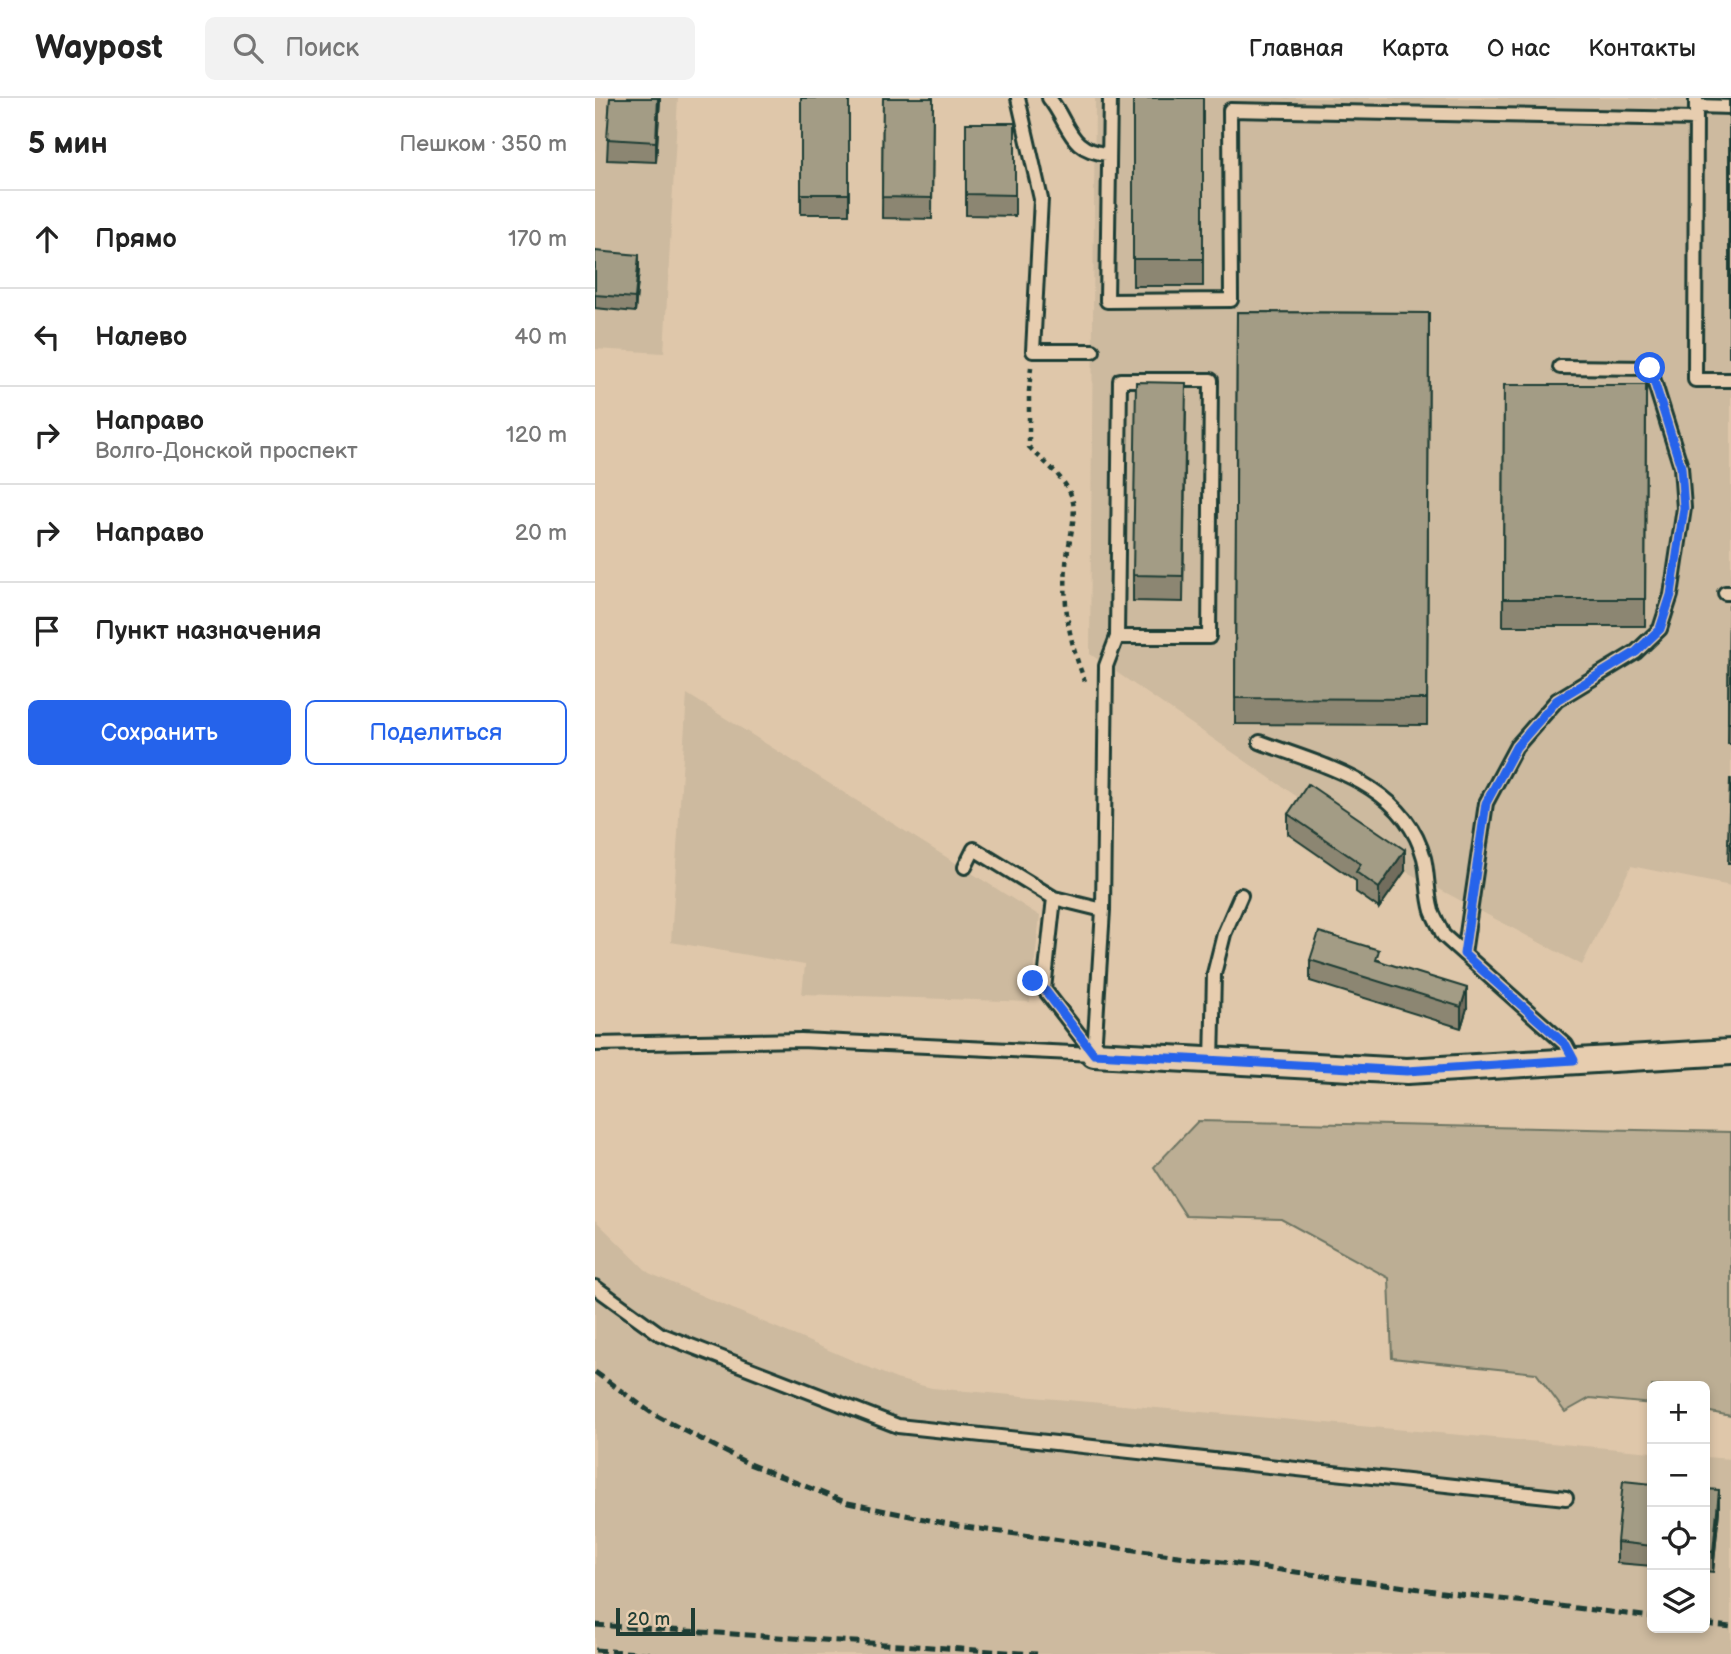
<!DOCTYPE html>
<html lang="ru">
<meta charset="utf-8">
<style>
body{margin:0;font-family:"Balsamiq Sans",sans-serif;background:#f2f2f2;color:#222}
.controls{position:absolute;right:21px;bottom:21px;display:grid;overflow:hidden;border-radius:10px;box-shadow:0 4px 10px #0003}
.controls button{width:63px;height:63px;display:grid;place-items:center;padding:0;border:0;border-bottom:2px solid #e0e0e0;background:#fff;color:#222;font:35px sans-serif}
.scale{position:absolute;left:21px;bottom:18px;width:79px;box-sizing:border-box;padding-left:7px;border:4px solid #1f3d34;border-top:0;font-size:19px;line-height:24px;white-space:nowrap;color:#1f3d34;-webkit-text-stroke:5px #e7cdaf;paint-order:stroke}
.stop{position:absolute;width:21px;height:21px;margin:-16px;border:5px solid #2563eb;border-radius:50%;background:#fff}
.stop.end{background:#2563eb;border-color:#fff;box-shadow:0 2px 7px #0008}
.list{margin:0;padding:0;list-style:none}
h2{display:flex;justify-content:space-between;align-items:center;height:91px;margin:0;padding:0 28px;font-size:30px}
h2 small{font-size:23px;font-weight:400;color:#767676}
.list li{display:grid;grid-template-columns:46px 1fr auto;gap:21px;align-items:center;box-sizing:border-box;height:98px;padding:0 28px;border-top:2px solid #e0e0e0}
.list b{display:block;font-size:26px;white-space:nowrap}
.list p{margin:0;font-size:23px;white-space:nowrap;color:#767676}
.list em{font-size:23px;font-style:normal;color:#767676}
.actions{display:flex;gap:14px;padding:21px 28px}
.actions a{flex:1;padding:16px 0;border:2px solid #2563eb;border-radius:10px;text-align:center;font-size:24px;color:#2563eb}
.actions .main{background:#2563eb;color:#fff}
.icon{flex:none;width:38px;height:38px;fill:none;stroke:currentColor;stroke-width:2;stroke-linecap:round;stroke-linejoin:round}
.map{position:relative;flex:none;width:1136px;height:1556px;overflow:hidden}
header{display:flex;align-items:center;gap:42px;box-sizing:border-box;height:98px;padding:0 35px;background:#fff;border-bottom:2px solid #e0e0e0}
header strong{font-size:33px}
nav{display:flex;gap:38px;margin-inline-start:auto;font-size:24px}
.search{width:490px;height:63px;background:#f2f2f2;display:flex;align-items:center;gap:18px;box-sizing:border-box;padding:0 24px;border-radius:10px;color:#767676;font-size:26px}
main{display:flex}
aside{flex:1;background:#fff}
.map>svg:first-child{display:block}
.built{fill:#cdba9f}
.green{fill:#bcae94;stroke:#6e7664;stroke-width:2}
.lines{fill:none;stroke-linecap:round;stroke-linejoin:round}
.lane-casing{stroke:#1f3d34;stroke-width:18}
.street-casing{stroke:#1f3d34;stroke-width:30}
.path{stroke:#1f3d34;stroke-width:4.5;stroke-dasharray:5 5;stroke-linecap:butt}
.lane{stroke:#e7cdaf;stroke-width:12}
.street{stroke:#e7cdaf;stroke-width:24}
.rail{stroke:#1f3d34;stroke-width:5;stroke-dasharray:10 5;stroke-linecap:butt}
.wall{fill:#8c8672;stroke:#1f3d34;stroke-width:2}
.shaded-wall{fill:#726d5d;stroke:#1f3d34;stroke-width:2}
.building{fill:#a39c85;stroke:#1f3d34;stroke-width:2}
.route{stroke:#2563eb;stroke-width:9}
</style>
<header>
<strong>Waypost</strong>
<div class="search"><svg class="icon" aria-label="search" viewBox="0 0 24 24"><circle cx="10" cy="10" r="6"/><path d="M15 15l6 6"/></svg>Поиск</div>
<nav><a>Главная</a><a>Карта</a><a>О нас</a><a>Контакты</a></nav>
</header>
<main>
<aside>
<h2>5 мин<small>Пешком · 350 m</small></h2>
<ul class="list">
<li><svg class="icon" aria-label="ahead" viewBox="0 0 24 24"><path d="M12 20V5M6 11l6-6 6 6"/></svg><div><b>Прямо</b></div><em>170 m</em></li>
<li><svg class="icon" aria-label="left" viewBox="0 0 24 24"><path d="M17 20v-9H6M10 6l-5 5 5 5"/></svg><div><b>Налево</b></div><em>40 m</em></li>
<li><svg class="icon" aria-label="right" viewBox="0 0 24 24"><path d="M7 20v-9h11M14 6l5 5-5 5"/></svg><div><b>Направо</b><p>Волго-Донской проспект</p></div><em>120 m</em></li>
<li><svg class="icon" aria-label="right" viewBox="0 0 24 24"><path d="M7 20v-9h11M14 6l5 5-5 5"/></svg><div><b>Направо</b></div><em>20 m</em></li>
<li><svg class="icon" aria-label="arrive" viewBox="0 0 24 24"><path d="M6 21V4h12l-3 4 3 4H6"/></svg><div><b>Пункт назначения</b></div></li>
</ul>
<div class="actions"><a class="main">Сохранить</a><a>Поделиться</a></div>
</aside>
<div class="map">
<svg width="1136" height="1556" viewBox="0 0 1136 1556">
<rect width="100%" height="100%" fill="#dfc7aa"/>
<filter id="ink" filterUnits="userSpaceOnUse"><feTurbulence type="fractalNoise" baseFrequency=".0143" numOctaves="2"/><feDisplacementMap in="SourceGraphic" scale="14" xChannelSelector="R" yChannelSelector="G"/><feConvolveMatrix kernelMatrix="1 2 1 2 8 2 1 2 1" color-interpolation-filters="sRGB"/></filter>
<g filter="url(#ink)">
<path class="built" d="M0,0H83L69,255L0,251Z
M500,0H1136V788L1036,768L987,867L810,773L495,556Z
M92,596L445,818L435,904L207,896L210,867L76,844Z
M0,1122L54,1175L301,1281L337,1290L1057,1354V1530H1110V1359L1136,1361V1556H0Z"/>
<path class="green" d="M603,1023L1136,1034V1318L1110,1313V1288H1057V1306L995,1300L970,1314L941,1275L797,1260L794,1180L686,1121L591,1118L559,1069Z"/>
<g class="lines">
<g class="lane-casing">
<path id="lane" d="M423,0L446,101L438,253H498
M454,0C475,26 473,54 514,56
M515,0L512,203L636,202L635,12L1101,21
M1101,0L1100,282H1136
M1101,8L1136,9
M1130,495H1136
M665,644C728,668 809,685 829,760C833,777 832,796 837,813C840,821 845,829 848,837L971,947L979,962
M370,769L379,751L459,800L508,812
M869,856L891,705L921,649L962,602L1041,554L1065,531L1076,497L1089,410L1086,369L1055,270L965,269
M438,883L449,891L499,956
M449,891L459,800
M0,946L206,942L499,956
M499,956L508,812L511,568L522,539L525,282H616L614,539H522
M617,964L619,876L629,836L646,797
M0,1189L65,1236L303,1328L971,1400"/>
</g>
<g class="street-casing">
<path id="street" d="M499,956L812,973L1136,954"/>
</g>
<path class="path" d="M436,269L434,293V349C448,363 468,378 476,397C484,416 472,447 471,467C468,508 474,544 490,583"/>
<use href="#lane" class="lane"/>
<use href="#street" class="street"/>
<path class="rail" d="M0,1274L58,1316L154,1366L253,1405L363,1428L855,1495L1057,1519
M1110,1526L1136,1529
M0,1527L442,1556
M0,1552L60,1556"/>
</g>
<path class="wall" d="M15,0H65L61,64L12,62Z
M206,0H254V116H206Z
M288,0H338L337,121L287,120Z
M538,0H608V188H538Z
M1134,0H1136V258H1134Z
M371,25H420V118L371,117Z
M0,153L44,171L40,214L0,210Z
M642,214L834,215L832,627L640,626Z
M909,287H1051L1050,528H908Z
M591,311L588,504L538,503V477Z
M1134,508H1136V646H1133Z
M1136,681V765H1133Z
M693,716L810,773L784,810L761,794V783L693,736Z
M715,862H784L872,910L866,930L715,883Z
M1057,1386V1468L1022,1465V1444Z
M1110,1391L1124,1412L1118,1474L1110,1473Z"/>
<path class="shaded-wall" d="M63,0H65L61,64V44Z
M44,157V171L40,214V200Z
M810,752V773L784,810V790Z
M872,890V910L866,930V909Z
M1124,1392V1412L1118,1474V1454Z"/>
<path class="building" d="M15,0H63L61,44L12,41Z
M206,0H254V96H206Z
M288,0H338L337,100L287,99Z
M538,0H608V161H538Z
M1134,0H1136V232H1134Z
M371,25H420V97L371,96Z
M0,153L44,157L40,200L0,197Z
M642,214L834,215L832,601L640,600Z
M541,284L591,285L588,478L538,477Z
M909,287H1051L1050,501H908Z
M1134,508H1136V625H1133Z
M1135,681H1136V745H1133Z
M713,686L810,752L784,790L761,774L766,766L693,716Z
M724,834L784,852L781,862L872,890L866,909L715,862Z
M1028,1383L1057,1386V1448L1022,1444Z
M1110,1391L1124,1392L1118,1454L1110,1453Z"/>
</g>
<g class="lines" filter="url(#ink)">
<path class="route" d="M438,883L449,891L499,956L812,973L979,962L971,947L869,856L891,705L921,649L962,602L1041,554L1065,531L1076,497L1089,410L1086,369L1055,270"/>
</g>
</svg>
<div class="controls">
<button>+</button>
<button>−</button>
<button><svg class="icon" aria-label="locate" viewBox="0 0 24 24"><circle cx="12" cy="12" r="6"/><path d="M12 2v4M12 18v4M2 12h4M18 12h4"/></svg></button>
<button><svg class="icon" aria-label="layers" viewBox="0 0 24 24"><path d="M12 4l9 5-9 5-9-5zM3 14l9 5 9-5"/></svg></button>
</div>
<div class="scale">20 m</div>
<div class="stop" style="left:1055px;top:270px"></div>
<div class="stop end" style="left:438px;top:883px"></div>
</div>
</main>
